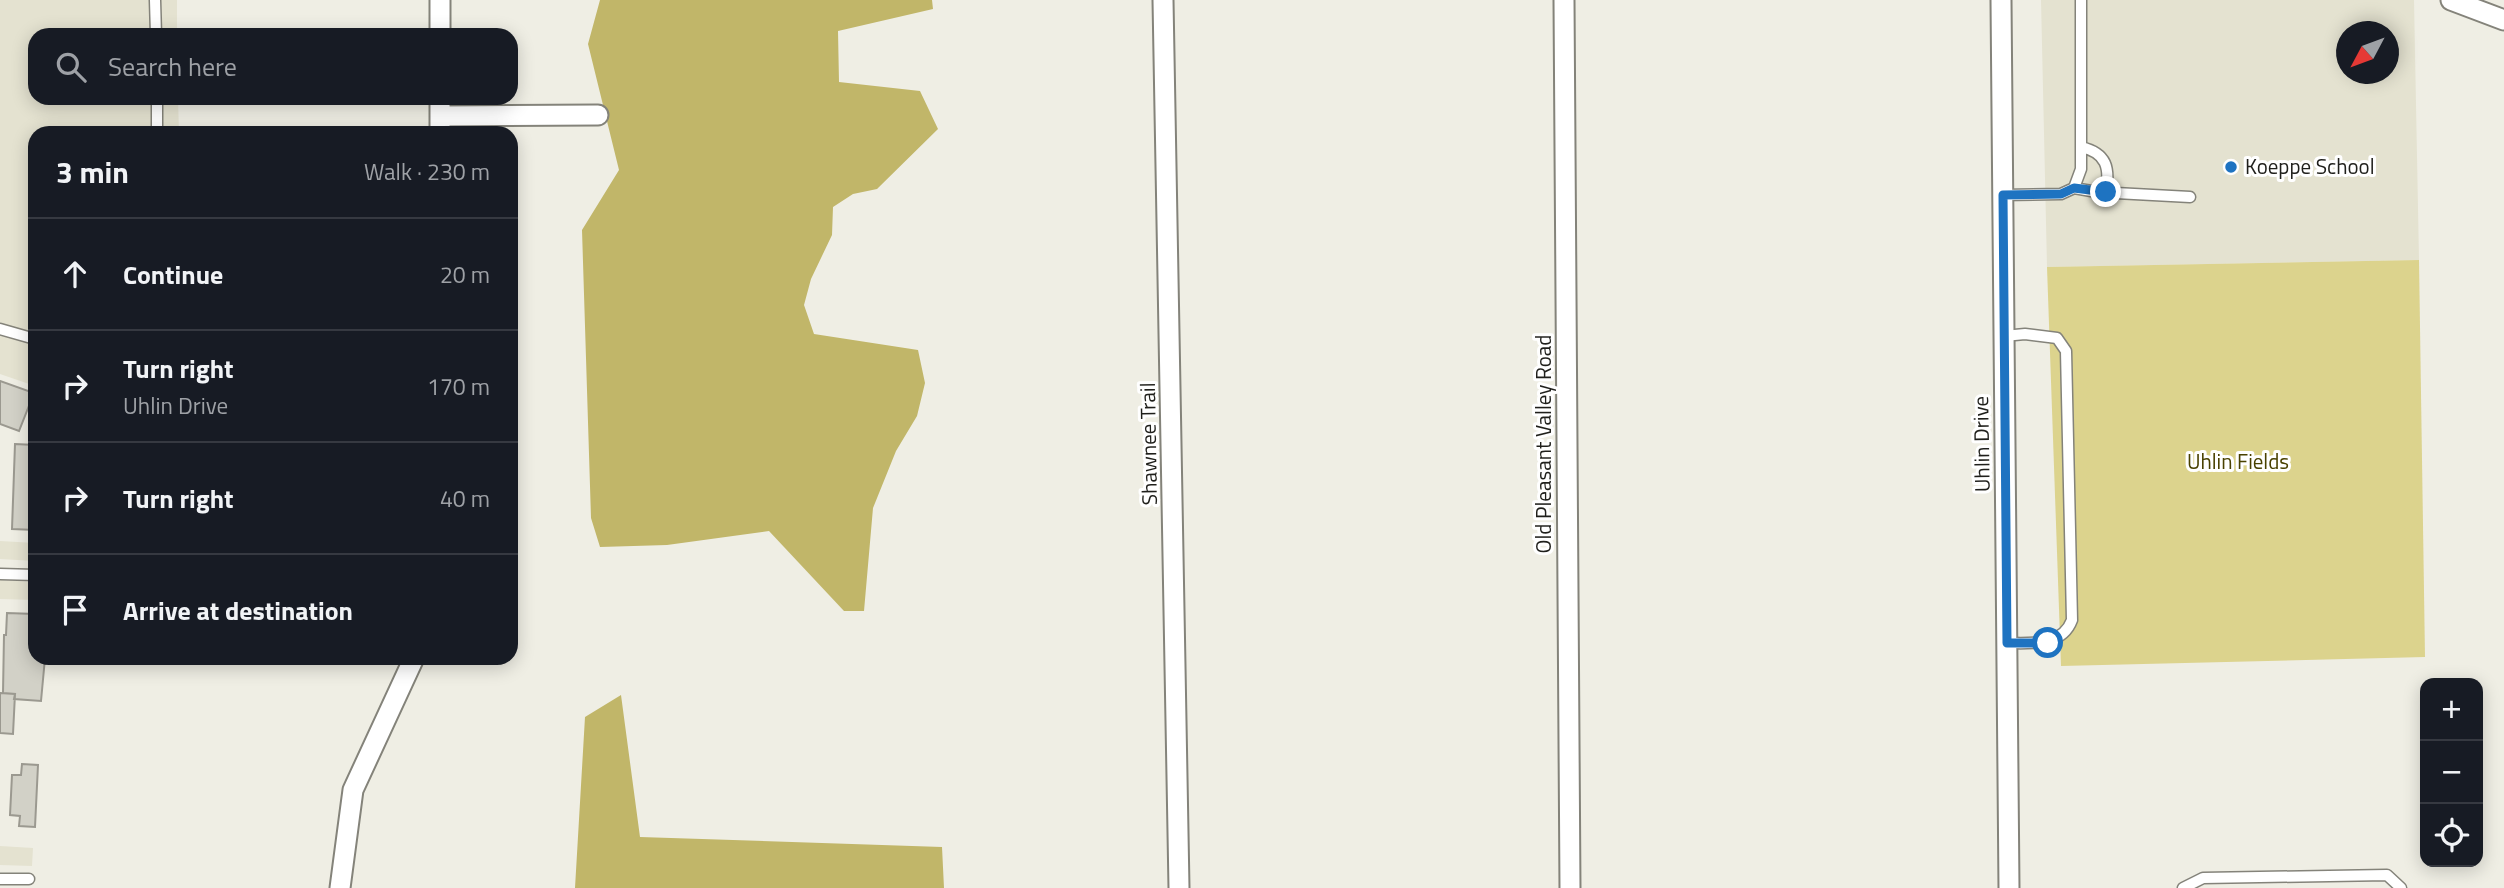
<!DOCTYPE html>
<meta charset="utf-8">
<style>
body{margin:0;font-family:"Titillium Web",sans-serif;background:#242831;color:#f1f3f6}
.controls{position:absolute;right:21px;bottom:21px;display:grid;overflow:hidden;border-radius:14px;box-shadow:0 4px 18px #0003}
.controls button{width:63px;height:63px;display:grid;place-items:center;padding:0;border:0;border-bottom:2px solid #363941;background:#171b24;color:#f1f3f6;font:35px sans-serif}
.compass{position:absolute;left:2336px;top:21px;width:63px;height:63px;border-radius:50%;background:#171b24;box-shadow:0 4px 18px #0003;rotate:229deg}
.stop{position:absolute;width:21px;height:21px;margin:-16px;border:5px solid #1e73c1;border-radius:50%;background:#fff}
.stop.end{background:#1e73c1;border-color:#fff;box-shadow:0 2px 7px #0008}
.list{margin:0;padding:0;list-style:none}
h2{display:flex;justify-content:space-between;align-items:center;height:91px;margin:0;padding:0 28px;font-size:30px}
h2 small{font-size:23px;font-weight:400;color:#9ea1a6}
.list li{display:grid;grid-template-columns:46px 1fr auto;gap:21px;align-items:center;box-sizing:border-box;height:112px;padding:0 28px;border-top:2px solid #363941}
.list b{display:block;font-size:26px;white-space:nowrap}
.list p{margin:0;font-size:23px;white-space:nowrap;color:#9ea1a6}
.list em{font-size:23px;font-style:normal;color:#9ea1a6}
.icon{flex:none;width:38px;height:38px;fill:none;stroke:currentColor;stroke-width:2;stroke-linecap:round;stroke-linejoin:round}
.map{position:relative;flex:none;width:2504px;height:888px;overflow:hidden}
.search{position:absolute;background:#171b24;box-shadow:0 4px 18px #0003;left:28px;top:28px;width:490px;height:77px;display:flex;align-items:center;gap:18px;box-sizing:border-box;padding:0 24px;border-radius:21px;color:#9ea1a6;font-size:26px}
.panel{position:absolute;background:#171b24;box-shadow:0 4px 18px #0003;left:28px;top:126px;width:490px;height:539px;border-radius:21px}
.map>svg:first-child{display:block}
.built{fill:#e4e2d0;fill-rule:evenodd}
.green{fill:#dcd38d}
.forest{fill:#c1b669}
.building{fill:#d2d1c7;stroke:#9b9990;stroke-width:2}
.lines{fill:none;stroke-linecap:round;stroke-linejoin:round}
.lane-casing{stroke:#84837a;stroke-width:13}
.street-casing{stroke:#84837a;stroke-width:23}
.lane{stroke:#fff;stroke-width:10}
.street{stroke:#fff;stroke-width:19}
.route{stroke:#1e73c1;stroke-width:9}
.poi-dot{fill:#1e73c1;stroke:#fff;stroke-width:2.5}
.labels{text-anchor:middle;stroke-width:6;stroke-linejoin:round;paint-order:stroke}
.poi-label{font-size:21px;fill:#1f1f1b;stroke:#fff;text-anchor:start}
.street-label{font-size:21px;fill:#1f1f1b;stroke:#fff}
.park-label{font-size:21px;fill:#494100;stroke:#fff}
</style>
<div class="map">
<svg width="2504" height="888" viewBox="0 0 2504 888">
<rect width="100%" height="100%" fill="#efeee4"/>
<path class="built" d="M0,0H177V35H35V98H178L179,133H35V386L0,374Z
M2041,0H2414L2419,260L2047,267ZM2346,32H2388V74H2346Z
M0,541L35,543V561L0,559Z
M0,580L35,582V600L0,599Z
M0,846L33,848L32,866L0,865Z"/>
<path class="green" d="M2419,260L2425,657L2061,666L2047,267Z"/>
<path class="forest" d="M600,0H932L933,9L838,31L839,82L920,91L938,129L877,189L853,194L833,207L832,235L811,279L804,305L814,334L918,350L925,383L917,416L896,451L873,508L864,611H844L769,531L667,545L600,547L591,518L582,230L619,170L588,44Z
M621,695L640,837L942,847L944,888H575L585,717Z"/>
<path class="building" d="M0,381L34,393L19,431L0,424Z
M15,444L35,445V530L12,529Z
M7,613L35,614V658H45L41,701L14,699L15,694L3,693L4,635H6Z
M0,693L15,694L13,734L0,733Z
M22,764L38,765L35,827L19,826L20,816L10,815L12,775H21Z"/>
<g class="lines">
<g class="lane-casing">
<path id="lane" d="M155,0L156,35
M157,98V133
M2081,147C2107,153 2110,168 2106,192
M2074,188L2097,192L2190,197
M2003,195L2061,194L2074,188L2081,169V0
M0,329L35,339
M2004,336L2025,334L2057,338L2066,351L2072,620C2062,647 2031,643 2006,643
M0,574L35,575
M0,879H29
M2183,888L2203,878L2387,875L2401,888"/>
</g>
<g class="street-casing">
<path id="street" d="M440,0V35
M1163,0L1179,888
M1564,0L1570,888
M2001,0L2009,888
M2451,0L2504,20
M440,98V133
M440,116L598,115
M340,888L353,790L414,658"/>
</g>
<use href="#lane" class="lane"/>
<use href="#street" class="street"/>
</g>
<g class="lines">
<path class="route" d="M2048,643H2007L2003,195L2061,194L2074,188L2106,192"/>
</g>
<circle class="poi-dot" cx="2231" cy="167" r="7"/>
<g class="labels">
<g class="poi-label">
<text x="2245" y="174">Koeppe School</text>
</g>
<g class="street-label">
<text transform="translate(1149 444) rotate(-91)" y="7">Shawnee Trail</text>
<text transform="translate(1544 444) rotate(-90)" y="7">Old Pleasant Valley Road</text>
<text transform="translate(1982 444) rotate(-91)" y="7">Uhlin Drive</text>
</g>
<g class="park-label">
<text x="2238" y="469">Uhlin Fields</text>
</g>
</g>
</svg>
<div class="controls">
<button>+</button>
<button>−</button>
<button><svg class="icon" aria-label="locate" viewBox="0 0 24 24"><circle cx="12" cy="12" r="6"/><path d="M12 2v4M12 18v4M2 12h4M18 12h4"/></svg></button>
</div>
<svg class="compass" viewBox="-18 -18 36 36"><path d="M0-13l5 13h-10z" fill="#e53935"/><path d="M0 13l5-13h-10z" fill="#9ea1a6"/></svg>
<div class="stop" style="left:2048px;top:643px"></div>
<div class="stop end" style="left:2106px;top:192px"></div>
<div class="search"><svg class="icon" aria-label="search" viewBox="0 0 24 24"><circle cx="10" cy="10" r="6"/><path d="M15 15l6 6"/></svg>Search here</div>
<section class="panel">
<h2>3 min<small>Walk · 230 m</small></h2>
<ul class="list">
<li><svg class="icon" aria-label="ahead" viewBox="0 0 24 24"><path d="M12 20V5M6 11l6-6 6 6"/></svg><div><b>Continue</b></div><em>20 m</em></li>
<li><svg class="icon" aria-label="right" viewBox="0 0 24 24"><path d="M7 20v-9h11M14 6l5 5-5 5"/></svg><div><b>Turn right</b><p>Uhlin Drive</p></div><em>170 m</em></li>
<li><svg class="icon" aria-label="right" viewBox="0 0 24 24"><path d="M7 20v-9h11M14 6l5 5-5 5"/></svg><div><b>Turn right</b></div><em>40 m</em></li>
<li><svg class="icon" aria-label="arrive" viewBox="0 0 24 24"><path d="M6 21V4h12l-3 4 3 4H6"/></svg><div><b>Arrive at destination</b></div></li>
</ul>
</section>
</div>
